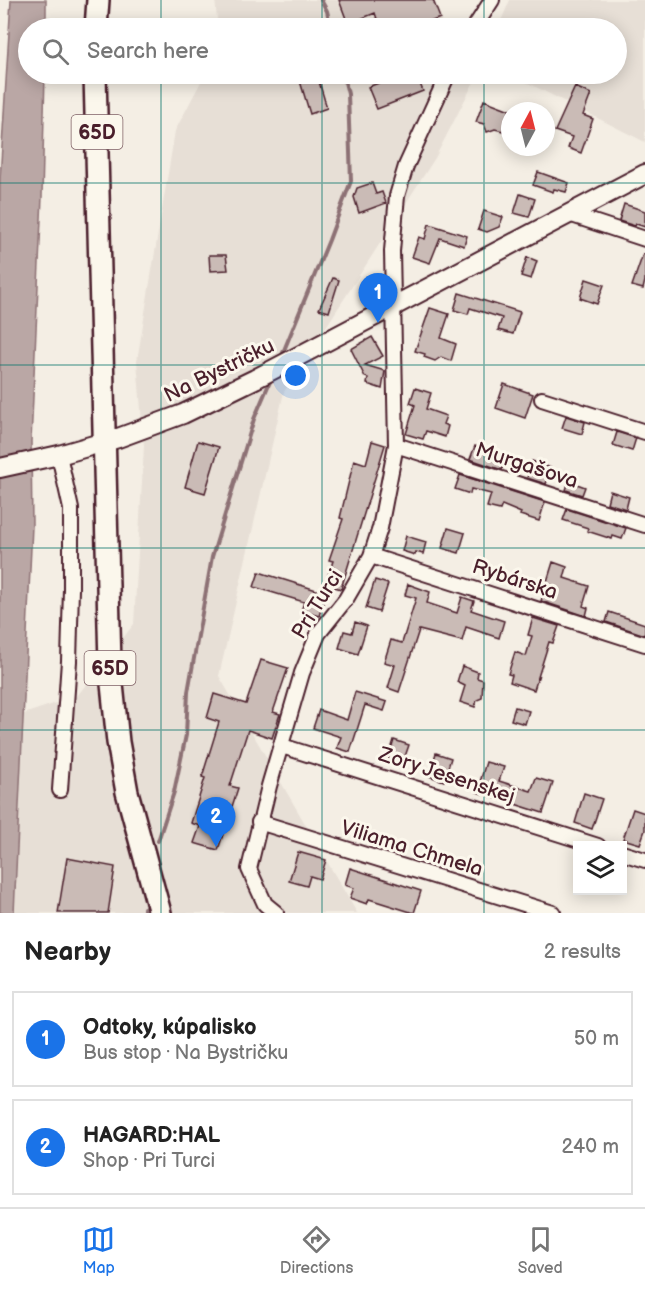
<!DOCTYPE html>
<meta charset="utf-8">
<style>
body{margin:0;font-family:"Balsamiq Sans",sans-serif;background:#f2f2f2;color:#222}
.controls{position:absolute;right:18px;bottom:18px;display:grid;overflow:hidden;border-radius:0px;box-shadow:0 3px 15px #0003}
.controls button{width:54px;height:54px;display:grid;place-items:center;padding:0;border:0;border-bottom:2px solid #e0e0e0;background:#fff;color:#222;font:30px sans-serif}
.compass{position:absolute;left:501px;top:102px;width:54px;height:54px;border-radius:50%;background:#fff;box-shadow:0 3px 15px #0003;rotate:7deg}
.you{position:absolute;left:296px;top:376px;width:21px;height:21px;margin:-15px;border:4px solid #fff;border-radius:50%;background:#1a73e8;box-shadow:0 0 0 9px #1a73e833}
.badge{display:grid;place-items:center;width:39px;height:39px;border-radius:50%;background:#1a73e8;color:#fff;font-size:20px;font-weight:700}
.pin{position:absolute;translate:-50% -50px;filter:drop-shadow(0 2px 3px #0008)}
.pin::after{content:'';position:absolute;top:32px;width:21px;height:18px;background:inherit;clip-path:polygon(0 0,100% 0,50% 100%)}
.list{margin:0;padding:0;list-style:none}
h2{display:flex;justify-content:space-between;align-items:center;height:78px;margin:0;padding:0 24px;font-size:26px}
h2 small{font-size:20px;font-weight:400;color:#767676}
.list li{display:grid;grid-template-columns:39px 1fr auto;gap:18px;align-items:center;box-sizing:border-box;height:96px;margin:0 12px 12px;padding:0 12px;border:2px solid #e0e0e0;border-radius:0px}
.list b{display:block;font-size:22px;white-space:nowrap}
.list p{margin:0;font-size:20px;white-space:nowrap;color:#767676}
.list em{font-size:20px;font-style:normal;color:#767676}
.icon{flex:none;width:33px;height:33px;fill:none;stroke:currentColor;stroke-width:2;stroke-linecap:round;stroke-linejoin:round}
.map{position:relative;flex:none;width:645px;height:913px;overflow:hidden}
.search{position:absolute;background:#fff;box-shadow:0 3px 15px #0003;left:18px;right:18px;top:18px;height:66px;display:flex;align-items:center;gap:15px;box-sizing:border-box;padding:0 21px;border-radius:33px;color:#767676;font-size:22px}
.sheet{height:294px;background:#fff}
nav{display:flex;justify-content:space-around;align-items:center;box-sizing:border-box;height:84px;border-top:2px solid #e0e0e0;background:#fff;font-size:16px;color:#767676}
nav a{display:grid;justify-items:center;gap:3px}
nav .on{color:#1a73e8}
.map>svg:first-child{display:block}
.built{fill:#e7dfd6}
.water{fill:#baa7a5;stroke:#8d7174;stroke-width:1.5}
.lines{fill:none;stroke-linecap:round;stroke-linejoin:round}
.stream{stroke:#8d7174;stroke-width:4}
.building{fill:#cabbb6;stroke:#4a1f2b;stroke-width:1.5}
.street-casing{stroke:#4a1f2b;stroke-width:18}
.secondary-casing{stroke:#4a1f2b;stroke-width:22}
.primary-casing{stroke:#4a1f2b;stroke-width:26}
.street{stroke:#fbf7ec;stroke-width:14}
.secondary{stroke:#fbf7ec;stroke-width:18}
.primary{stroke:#fbf7ec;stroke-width:21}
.grid{fill:none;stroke:#0f766e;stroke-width:1.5;stroke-opacity:0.55}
.labels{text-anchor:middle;stroke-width:6;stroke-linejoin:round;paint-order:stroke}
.shield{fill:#fbf7ec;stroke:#7f6065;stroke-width:1.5}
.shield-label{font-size:20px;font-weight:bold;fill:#4a1f2b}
.street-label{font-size:21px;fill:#4a1f2b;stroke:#fbf7ec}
</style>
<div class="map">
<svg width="645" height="913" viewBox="0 0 645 913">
<rect width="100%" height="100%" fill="#f4eee4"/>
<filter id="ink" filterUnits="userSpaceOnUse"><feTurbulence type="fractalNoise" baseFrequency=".0167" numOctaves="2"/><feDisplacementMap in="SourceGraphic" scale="12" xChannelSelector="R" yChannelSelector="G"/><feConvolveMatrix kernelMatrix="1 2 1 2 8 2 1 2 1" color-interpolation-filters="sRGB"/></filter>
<g filter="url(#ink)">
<path class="built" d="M215,0H433L444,28H218Z
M510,0H645V142L510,74H616V28H498Z
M205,74H478L435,158L284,392L219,676L357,913H0V722L77,696L134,624L144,446L137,361L175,131Z"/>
<path class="water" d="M11,0H46V28H28V74H45L42,197L31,441L32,526L14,913H0V179Z"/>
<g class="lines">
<path class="stream" d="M321,0L327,11L331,28
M280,360L329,240L351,181L348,94L343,74
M158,841L174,792L186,735L188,692L212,557L254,419L272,377
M144,913V908"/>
</g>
<path class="building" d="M339,0H433L440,18L430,22L433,28H380L375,13L348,24Z
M402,74H416L423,91L377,109L368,87Z
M317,75L327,108L310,114L300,81Z
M575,87L591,94L583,115L593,119L581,153L568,148L572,137L555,131Z
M484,100L510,110L503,131L495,129L487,132L484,124L476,122Z
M538,172L569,183L566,192L554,189L553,192L533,185Z
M372,183L376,194L382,192L386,203L359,213L354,197L357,188Z
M520,194L535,199L529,217L514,213Z
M624,204L645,211V227L636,224L635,226L619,221Z
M484,211L503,217L499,227L487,232L478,229Z
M429,224L467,236L464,246L440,238L430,263L412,257L419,237L425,239Z
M643,254L645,255V281L643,289L632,286Z
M209,255H226L228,270L210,271Z
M527,257L537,261L531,279L521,276Z
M333,278L339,280L329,312L319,309Z
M586,279L604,285L597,304L580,298Z
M459,293L520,312L513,334L498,330L502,318L470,308L468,314L454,310Z
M430,308L449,314L441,338L456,344L451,361L441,357L435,361L424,357L425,354L415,351Z
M372,337L383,356L365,365L385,371L382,389L367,384L368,378L365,377L351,349Z
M504,384L533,394L525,418L496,408Z
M415,388L431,393L426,409L446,416L443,424L448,426L445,437L426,431L423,439L406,434L415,405L410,403Z
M566,416L585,422L582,434L562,428Z
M617,432L636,438L632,451L613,445Z
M198,441L219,447L205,493L185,487Z
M372,441L385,445L341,589L325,584L333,561L329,560L343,519L340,518L354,460L366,464Z
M475,446L506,456L502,470L470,459Z
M532,461L551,468L546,484L527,478Z
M460,475L545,502L539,521L520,515L521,513L502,505L500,510L487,507L491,494L471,489L470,494L455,489Z
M569,481L585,487L582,495L566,490Z
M610,491L629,497L626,509L607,503Z
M567,509L626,528L622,539L613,536L612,539L587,531L588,528L563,520Z
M448,528L465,533L459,553L442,548Z
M406,536L426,542L423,554L416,552L415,555L402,551Z
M553,562L567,567L564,578L589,586L583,606L588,608L586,616L541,601Z
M259,572L326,593L319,616L301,611L304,602L254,587Z
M375,580L388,584L379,612L366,608Z
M408,584L430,592L427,603L457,613L462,597L474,601L471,610L504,621L499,638L466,627L462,641L419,630L399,692L388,688L395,665L384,662L391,640L402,643L416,598L405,595Z
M609,612L645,624V635L606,622Z
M533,618L559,626L553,643L549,642L534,690L510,682L512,675L508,674L515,652L526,656L532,636L528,635Z
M355,622L367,626L358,654L339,648L344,631L352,633Z
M261,660L288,668L273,712L280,714L272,738L248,730L230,786L238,788L218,850L194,843L200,826L191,823L205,778L202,777L219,722L207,718L214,694L246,704Z
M462,666L478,672L477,678L483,680L482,698L477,700L475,707L460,702L465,686L457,682Z
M355,692L387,702L384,711L365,705L350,752L337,748L341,737L313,728L319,710L347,720Z
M515,707L529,711L525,724L511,720Z
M394,740L409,745L401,768L387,763Z
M436,753L451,758L444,781L429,776Z
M486,762L504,767L499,781L531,791L536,778L553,783L543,813L477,792Z
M584,793L602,799L592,829L575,823Z
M633,809L645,813V830L640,844L623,839Z
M298,852L326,860L320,879L310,876L307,886L289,881Z
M67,858L115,867L108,913H58Z
M350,868L421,891L414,913L369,899L367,904L350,898L354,888L345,885Z"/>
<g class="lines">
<g class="street-casing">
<path id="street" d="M474,28L492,0
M569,214L645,239
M542,399L645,432
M396,445L645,525
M59,455L71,509V589L69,661L60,790
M371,556L645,644
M282,746L598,846
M259,822L553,913
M622,853L645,860
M276,913L265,904L249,869L269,786L302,673L318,634L346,599L371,556L380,528L396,445L392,251L397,196L406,166L448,74"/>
</g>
<g class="secondary-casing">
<path id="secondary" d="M0,468L59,455L118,438L183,414L255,379L645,174"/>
</g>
<g class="primary-casing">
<path id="primary" d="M96,28L98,0
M95,74L110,665L118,742L127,792L160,913"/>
</g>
<use href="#street" class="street"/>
<use href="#secondary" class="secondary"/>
<use href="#primary" class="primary"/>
</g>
</g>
<path class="grid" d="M161,0V28M322,0V28M484,0V28M161,74V913M322,74V913M484,74V913M0,183H645M0,365H645M0,548H645M0,730H645"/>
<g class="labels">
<g class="shield">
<rect x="71.5" y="115" width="51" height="34" rx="4.5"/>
<rect x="84.5" y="651" width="51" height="34" rx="4.5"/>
</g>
<g class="shield-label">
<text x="97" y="139">65D</text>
<text x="110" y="675">65D</text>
</g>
<g class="street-label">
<text transform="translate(219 370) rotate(-26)" y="7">Na Bystričku</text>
<text transform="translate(527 465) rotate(18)" y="7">Murgašova</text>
<text transform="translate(515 579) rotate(18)" y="7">Rybárska</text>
<text transform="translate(317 604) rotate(-58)" y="7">Pri Turci</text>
<text transform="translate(447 775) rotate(18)" y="7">Zory Jesenskej</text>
<text transform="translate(412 848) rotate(17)" y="7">Viliama Chmela</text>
</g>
</g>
</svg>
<div class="controls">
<button><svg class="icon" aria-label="layers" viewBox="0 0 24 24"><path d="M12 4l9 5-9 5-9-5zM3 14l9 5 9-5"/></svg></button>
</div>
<svg class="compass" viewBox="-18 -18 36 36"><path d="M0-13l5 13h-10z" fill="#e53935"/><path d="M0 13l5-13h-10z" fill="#767676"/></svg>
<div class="you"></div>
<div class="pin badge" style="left:378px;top:323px">1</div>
<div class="pin badge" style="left:216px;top:847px">2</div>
<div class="search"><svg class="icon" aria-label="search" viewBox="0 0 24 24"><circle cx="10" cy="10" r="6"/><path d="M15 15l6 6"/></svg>Search here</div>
</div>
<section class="sheet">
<h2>Nearby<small>2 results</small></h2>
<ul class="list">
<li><span class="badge">1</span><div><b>Odtoky, kúpalisko</b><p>Bus stop · Na Bystričku</p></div><em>50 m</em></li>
<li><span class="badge">2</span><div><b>HAGARD:HAL</b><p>Shop · Pri Turci</p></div><em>240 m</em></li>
</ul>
</section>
<nav>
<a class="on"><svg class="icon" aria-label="map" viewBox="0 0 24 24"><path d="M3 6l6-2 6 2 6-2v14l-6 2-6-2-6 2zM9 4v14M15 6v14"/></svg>Map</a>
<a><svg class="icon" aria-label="directions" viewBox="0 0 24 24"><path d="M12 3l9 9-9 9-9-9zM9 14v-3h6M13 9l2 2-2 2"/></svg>Directions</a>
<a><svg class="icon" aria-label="saved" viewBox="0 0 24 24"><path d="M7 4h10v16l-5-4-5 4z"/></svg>Saved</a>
</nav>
